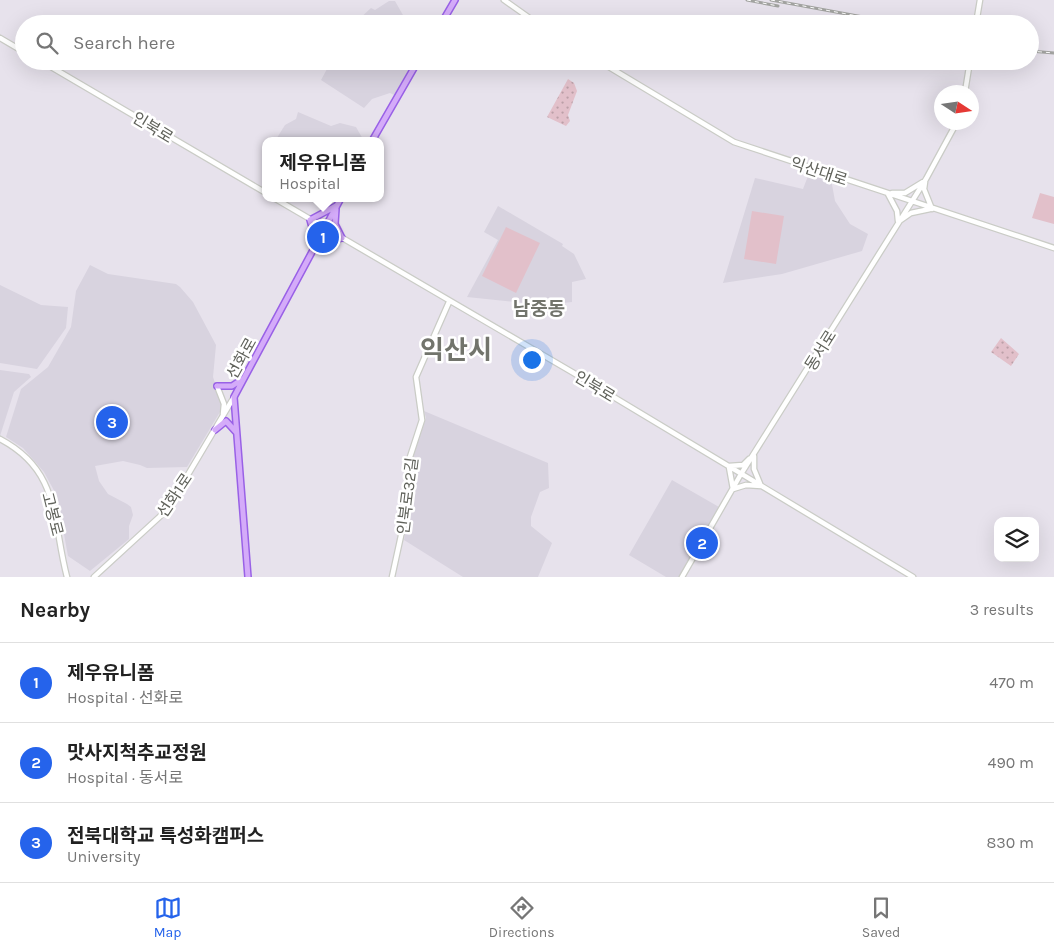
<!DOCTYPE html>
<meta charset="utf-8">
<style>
body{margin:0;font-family:Karla,"Noto Sans KR",sans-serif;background:#f2f2f2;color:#222}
.controls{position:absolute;right:15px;bottom:15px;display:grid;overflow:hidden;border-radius:10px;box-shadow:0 5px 20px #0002}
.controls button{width:45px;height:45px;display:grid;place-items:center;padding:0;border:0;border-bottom:1px solid #e0e0e0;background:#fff;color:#222;font:25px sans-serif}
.compass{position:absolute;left:934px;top:85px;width:45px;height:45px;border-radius:50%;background:#fff;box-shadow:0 5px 20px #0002;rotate:102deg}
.you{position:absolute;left:531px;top:359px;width:18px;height:18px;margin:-12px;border:4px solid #fff;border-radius:50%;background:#1a73e8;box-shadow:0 0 0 8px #1a73e833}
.badge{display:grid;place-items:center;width:32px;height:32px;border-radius:50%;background:#2563eb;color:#fff;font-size:16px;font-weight:700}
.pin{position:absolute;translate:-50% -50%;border:2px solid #fff;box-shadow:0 1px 5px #0006}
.popup{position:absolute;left:262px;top:137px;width:122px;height:65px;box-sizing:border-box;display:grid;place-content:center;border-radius:10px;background:#fff;filter:drop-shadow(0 1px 4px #0005);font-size:16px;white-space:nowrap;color:#767676}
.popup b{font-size:19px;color:#222}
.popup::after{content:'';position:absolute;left:50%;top:100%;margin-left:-10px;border:10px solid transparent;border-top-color:#fff}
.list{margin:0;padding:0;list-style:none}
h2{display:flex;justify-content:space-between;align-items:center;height:65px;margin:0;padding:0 20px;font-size:21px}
h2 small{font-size:16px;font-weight:400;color:#767676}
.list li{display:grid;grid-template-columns:32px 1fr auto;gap:15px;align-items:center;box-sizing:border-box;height:80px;padding:0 20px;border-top:1px solid #e0e0e0}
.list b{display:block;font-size:19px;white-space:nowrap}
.list p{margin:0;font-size:16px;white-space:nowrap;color:#767676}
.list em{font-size:16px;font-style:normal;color:#767676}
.icon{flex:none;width:28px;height:28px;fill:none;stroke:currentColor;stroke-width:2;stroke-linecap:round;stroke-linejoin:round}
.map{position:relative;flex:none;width:1054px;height:577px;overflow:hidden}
.search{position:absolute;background:#fff;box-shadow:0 5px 20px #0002;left:15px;right:15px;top:15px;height:55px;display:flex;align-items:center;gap:12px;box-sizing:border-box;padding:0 18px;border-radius:28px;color:#767676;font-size:19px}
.sheet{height:305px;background:#fff}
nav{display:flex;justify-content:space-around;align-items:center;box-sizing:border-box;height:70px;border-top:1px solid #e0e0e0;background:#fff;font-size:14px;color:#767676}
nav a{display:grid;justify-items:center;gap:2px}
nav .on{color:#2563eb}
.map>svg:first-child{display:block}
.education{fill:#d8d3df}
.park{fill:url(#park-dots)}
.garden{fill:#e2c0ca}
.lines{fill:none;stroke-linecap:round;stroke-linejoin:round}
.minor-casing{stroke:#caccc6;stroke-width:7}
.major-casing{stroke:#9961e6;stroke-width:8}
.minor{stroke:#fff;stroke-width:4.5}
.major{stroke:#d4abf9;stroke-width:5}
.rail-casing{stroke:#a2a3a0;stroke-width:3}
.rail{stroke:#fff;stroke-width:1;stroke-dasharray:4;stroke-linecap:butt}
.labels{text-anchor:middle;stroke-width:5;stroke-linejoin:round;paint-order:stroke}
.street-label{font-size:16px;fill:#60625b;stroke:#fff}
.quarter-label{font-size:19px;font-weight:bold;fill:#72746c;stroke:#fff}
.town-label{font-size:26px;font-weight:bold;fill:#72746c;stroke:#fff}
</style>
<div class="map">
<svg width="1054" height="577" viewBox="0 0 1054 577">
<defs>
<pattern id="park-dots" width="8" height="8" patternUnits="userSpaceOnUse" patternTransform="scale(1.25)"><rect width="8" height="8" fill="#e2c0ca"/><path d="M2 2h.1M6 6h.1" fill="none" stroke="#bb9fa7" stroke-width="1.8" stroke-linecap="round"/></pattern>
</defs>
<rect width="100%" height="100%" fill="#e7e2ec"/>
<path class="education" d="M389,1H395L408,24H346L349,19L358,20L371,8L375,10Z
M316,61H414L394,95L390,93L372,99L364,108L321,80L327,69Z
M298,112L331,126L340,123L356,127L364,141H275L285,125L296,119Z
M808,176L831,179L835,201L850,224L868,234L862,251L782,274L723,283L755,178L803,189Z
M498,206L563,244L562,246L574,254L586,279L572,282V302L544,305L467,297L498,240L484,232Z
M90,265L108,274L176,284L180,287L193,302L216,345L213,377L223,407L187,467L147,468L140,465L123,461L95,466L99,481L108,494L127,504L131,507L133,515L129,526V539L90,571L68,556L57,496L44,472L23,448L6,437L21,389L48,367L71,327L76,291Z
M0,285L41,305L68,307L66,328L37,369L0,363Z
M0,370L29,374L31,377L14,392L0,436Z
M424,411L548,463L549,488L540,492L531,517V526L552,543L538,577H463L404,540L412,497L410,464L426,418Z
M672,480L719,507L679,577H666L629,555Z"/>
<path class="park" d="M568,79L574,83L577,91L568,115L570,121L566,126L547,117Z
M1001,338L1019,354L1011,366L991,352Z"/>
<path class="garden" d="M1040,193L1054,197V224L1032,218Z
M752,211L784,216L776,264L744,259Z
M506,227L540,243L516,293L482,276Z"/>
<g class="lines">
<g class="minor-casing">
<path id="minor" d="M504,0L538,24
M976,24L980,0
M0,38L24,52
M41,61L266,193
M599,61L734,142L1054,248
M965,92L970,61
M925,182L924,189L932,209
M892,193H905L923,182
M888,194L897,211L898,221
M274,198L572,372L913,577
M901,220L911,213L930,209
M217,386L224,404L223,414
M0,439C61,471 52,521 67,577
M729,466L743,465L749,459
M729,467L733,489L746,485L761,486L754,469V456
M94,577L167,510L234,397
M392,577L409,499L408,463L422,420L416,377L449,302
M682,577L741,474L926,179L957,122"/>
</g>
<g class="major-casing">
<path id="major" d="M441,24L455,0
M372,141L418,61
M336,206L310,220L315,238L314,248L324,241L342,238
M336,209L335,224L342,238
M217,386H232L241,380
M215,430L226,421L236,432
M248,577L234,397L341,198"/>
</g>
<use href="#minor" class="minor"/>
<use href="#major" class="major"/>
<g class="rail-casing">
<path id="rail" d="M747,0L778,6
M771,0L901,24
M896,20L915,24
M1030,51L1054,53"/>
</g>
<use href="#rail" class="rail"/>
</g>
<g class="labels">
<g class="street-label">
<text transform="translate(153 127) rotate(31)" y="6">인북로</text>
<text transform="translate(819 171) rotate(18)" y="6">익산대로</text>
<text transform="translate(820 350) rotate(-58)" y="6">동서로</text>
<text transform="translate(241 358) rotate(-61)" y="6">선화로</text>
<text transform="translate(595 386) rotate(31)" y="6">인북로</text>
<text transform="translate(174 495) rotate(-56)" y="6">선화1로</text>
<text transform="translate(407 496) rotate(-83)" y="6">인북로32길</text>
<text transform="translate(53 514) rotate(76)" y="6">고봉로</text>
</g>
<g class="quarter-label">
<text x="539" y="315">남중동</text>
</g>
<g class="town-label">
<text x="456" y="359">익산시</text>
</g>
</g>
</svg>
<div class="controls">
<button><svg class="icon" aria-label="layers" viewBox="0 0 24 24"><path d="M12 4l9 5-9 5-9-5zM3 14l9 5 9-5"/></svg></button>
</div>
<svg class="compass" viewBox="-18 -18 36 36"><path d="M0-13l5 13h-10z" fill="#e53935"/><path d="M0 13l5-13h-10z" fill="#767676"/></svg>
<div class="you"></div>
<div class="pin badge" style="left:323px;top:237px">1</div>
<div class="popup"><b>제우유니폼</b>Hospital</div>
<div class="pin badge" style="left:702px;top:543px">2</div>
<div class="pin badge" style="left:112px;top:422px">3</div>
<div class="search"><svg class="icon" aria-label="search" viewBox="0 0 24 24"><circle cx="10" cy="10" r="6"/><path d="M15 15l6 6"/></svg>Search here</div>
</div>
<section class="sheet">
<h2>Nearby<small>3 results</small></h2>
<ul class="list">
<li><span class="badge">1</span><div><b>제우유니폼</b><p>Hospital · 선화로</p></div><em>470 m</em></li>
<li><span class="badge">2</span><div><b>맛사지척추교정원</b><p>Hospital · 동서로</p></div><em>490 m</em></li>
<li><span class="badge">3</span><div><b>전북대학교 특성화캠퍼스</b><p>University</p></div><em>830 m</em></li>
</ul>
</section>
<nav>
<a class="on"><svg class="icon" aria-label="map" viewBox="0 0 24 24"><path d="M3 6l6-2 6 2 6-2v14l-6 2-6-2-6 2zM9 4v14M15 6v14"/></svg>Map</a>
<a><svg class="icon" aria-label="directions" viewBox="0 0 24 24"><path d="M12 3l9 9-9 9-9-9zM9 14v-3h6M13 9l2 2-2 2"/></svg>Directions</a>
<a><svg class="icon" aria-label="saved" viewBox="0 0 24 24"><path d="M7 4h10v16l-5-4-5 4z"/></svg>Saved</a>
</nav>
